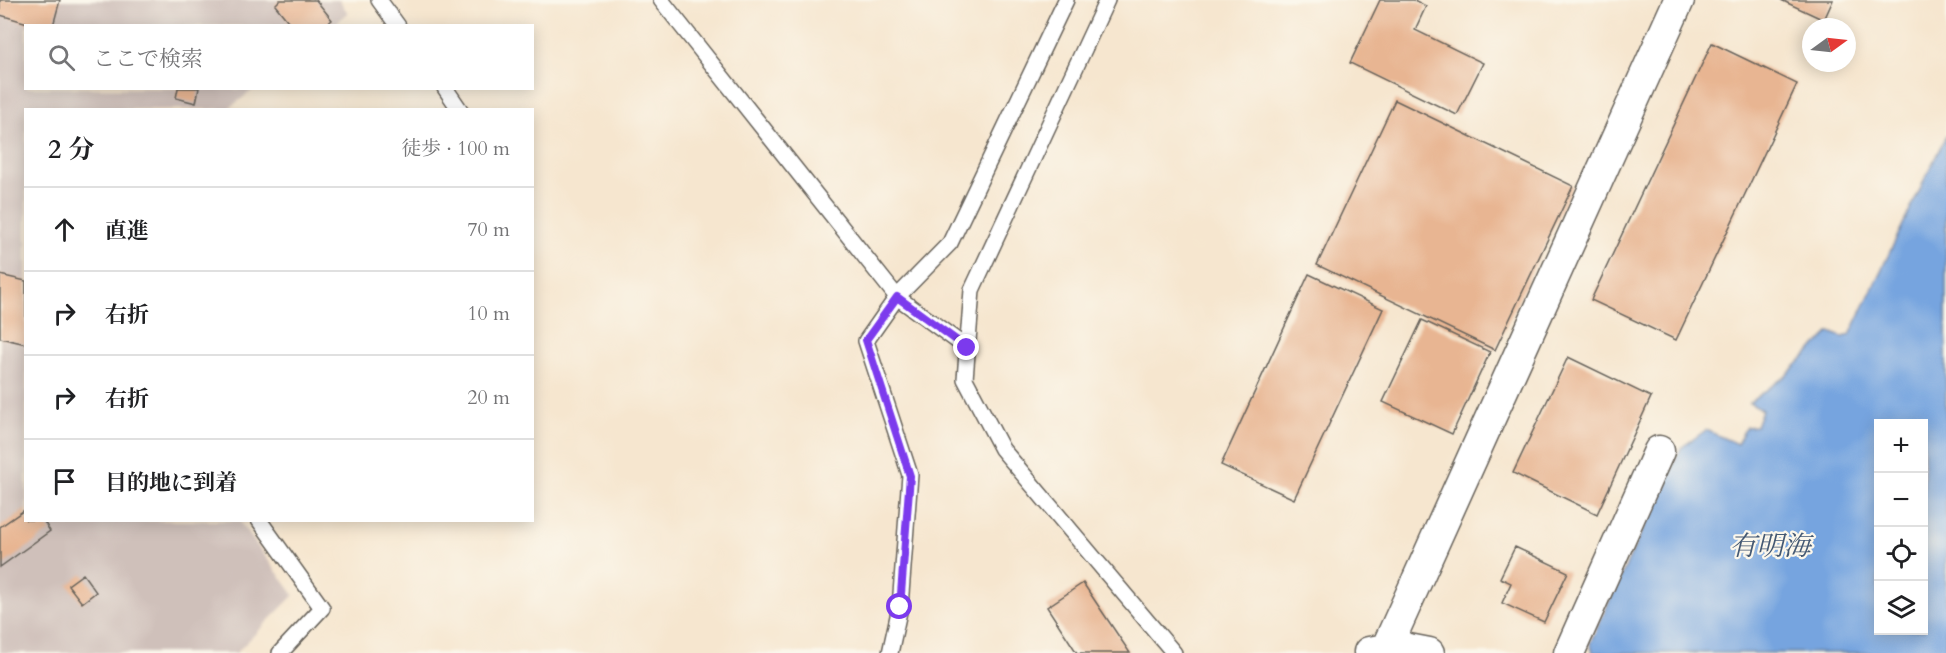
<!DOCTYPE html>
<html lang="ja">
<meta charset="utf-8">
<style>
body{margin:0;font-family:Cardo,"Noto Serif JP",serif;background:#f2f2f2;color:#202124}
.controls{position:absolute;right:18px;bottom:18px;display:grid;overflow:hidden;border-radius:0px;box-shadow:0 3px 15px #0003}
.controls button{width:54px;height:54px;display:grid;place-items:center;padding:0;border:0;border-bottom:2px solid #e0e0e0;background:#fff;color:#202124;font:30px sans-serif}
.compass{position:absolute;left:1802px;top:18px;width:54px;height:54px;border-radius:50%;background:#fff;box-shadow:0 3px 15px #0003;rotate:75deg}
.stop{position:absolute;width:18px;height:18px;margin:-14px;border:4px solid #7c3aed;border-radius:50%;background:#fff}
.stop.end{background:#7c3aed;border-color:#fff;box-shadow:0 2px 6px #0008}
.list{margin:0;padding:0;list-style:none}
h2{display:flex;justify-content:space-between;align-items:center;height:78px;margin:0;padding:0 24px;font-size:26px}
h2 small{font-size:20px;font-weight:400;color:#757577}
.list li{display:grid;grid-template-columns:39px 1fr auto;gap:18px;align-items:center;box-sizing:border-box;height:84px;padding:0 24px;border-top:2px solid #e0e0e0}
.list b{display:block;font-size:22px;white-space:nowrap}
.list em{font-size:20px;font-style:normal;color:#757577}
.icon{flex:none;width:33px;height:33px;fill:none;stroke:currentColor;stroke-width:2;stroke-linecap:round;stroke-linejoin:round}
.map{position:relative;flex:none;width:1946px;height:653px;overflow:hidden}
.search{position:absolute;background:#fff;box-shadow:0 3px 15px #0003;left:24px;top:24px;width:510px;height:66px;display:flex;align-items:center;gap:15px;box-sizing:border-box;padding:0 21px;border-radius:0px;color:#757577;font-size:22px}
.panel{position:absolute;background:#fff;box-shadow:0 3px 15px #0003;left:24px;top:108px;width:510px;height:414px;border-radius:0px}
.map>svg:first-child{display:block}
.industrial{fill:#cfc0ba}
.water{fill:#76a4df;stroke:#49607e;stroke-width:1.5;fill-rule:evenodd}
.building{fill:#e8b592}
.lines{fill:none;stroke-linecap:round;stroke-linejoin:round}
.service-casing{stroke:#68635b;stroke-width:18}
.minor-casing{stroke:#68635b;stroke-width:33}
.service{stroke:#fff;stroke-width:15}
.minor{stroke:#fff;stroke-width:30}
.route{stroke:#7c3aed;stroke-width:8}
.labels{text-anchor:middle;stroke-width:4.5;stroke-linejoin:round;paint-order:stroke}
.water-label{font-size:27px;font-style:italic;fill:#445974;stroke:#fbf7ec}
</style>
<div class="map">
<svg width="1946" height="653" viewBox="0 0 1946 653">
<rect width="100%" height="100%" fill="#fbf7ec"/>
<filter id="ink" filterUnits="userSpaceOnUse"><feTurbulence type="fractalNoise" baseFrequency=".0167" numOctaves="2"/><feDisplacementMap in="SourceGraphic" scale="12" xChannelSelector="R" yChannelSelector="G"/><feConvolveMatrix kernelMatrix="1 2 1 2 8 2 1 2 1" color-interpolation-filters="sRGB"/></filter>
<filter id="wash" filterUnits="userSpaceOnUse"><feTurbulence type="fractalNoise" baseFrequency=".008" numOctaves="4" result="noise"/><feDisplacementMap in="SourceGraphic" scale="24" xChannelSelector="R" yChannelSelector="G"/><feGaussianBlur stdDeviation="1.35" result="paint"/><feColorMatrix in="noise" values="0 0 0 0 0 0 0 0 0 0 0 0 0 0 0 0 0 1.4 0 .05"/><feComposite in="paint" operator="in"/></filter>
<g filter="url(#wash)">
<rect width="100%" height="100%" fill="#f6e6cf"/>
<path class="industrial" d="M0,0H339L348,13L333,26H26V88L254,89L228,109L26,110V520L239,521L294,595L236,653H0Z"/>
<path class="water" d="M1946,135V653H1593L1590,643L1681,448L1706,430L1737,444L1746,427L1756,426L1762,410L1749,403L1784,377L1830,332L1842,337L1850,335ZM1878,424H1924V630H1878Z"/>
<g id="blocks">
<path class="building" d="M0,0H60L53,26H38L0,15Z
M280,0H316L332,20L325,26H292L275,5Z
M1380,0H1414L1426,6L1415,30L1483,63L1457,115L1350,63Z
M1781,0H1833L1824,20Z
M1712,43L1797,84L1676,340L1591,300Z
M178,88H199L196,103L176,98Z
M1395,100L1573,186L1495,350L1317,265Z
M1309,274L1383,309L1294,499L1221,465Z
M0,275L26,281V344L0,338Z
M1422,320L1490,352L1452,434L1383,402Z
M1568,357L1651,397L1597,514L1513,473Z
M26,509V520H43L50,531L0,567V527Z
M1515,547L1568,572L1544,622L1502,603L1511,583L1500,578Z
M83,574L96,592L82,603L68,585Z
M1083,583L1130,653H1077L1047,607Z"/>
</g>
</g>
<g filter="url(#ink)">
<use href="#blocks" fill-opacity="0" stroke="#68635b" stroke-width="1.5"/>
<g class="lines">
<g class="service-casing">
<path id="service" d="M379,0L398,26
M661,0L897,297L967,348
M1107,0L972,290L965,379L1002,449L1174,653
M445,88L460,110
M259,520L322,608L280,653
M890,653L900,607L910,475L866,341L897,297L950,243L1066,0"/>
</g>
<g class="minor-casing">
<path id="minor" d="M1386,649L1679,0
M1369,652L1398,647L1429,653
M1569,653L1659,451"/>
</g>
<use href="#service" class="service"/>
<use href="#minor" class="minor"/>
</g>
</g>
<g class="lines" filter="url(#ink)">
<path class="route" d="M900,607L910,476L866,340L897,297L967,348"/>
</g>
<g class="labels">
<g class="water-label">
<text x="1770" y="555">有明海</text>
</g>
</g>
</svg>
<div class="controls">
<button>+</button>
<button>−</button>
<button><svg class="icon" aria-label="locate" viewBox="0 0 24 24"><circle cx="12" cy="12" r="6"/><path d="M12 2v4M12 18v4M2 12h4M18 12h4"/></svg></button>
<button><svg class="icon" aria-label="layers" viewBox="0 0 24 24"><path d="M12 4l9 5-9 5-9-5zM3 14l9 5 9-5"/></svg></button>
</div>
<svg class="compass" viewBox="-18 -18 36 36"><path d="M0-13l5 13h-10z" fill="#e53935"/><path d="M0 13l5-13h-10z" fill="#757577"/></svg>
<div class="stop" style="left:900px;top:607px"></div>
<div class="stop end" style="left:967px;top:348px"></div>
<div class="search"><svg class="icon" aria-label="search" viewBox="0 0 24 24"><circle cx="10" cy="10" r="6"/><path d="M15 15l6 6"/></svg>ここで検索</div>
<section class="panel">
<h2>2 分<small>徒歩 · 100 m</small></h2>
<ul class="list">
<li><svg class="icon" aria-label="ahead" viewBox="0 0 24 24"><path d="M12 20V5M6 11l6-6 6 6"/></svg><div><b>直進</b></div><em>70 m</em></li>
<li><svg class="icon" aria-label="right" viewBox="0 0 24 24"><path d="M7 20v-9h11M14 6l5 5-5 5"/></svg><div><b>右折</b></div><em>10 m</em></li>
<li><svg class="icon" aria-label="right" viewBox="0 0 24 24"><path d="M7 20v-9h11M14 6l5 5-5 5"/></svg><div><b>右折</b></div><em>20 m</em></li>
<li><svg class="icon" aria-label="arrive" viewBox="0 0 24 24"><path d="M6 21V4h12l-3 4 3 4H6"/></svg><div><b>目的地に到着</b></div></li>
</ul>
</section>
</div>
